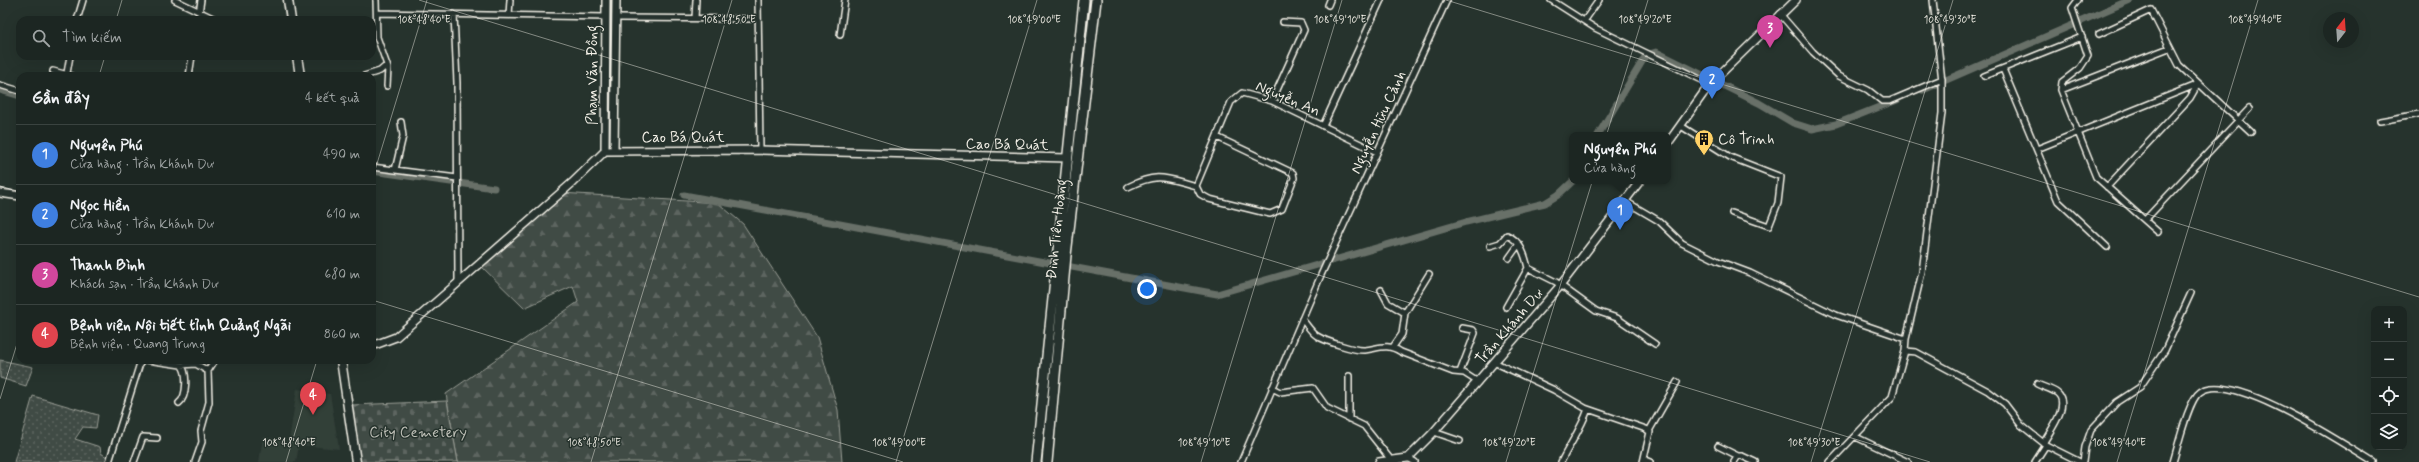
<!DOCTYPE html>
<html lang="vi">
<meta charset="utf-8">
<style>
body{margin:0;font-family:Mynerve,sans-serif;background:#29322f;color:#f1f3f6}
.controls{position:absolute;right:12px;bottom:12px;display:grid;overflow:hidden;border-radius:8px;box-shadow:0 4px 16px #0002}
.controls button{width:36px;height:36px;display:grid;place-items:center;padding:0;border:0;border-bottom:1px solid #3a4340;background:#1c2622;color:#f1f3f6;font:20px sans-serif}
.compass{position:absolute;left:2323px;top:12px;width:36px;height:36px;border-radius:50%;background:#1c2622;box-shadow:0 4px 16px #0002;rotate:17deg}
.you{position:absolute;left:1147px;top:289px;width:14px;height:14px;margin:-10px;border:3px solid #fff;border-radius:50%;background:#1a73e8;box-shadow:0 0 0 6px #1a73e833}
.badge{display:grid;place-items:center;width:26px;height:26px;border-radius:50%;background:#ffd166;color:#fff;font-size:13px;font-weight:700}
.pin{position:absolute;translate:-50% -33px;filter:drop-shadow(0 1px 2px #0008)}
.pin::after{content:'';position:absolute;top:21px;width:14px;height:12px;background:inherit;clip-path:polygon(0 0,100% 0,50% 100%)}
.popup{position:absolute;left:1569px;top:132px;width:102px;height:52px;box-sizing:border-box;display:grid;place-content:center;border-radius:8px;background:#1c2622;filter:drop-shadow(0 1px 3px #0005);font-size:13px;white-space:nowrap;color:#a0a5a5}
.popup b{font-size:15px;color:#f1f3f6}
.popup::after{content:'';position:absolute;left:50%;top:100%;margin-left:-8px;border:8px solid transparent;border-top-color:#1c2622}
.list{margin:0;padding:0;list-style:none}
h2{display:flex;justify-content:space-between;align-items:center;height:52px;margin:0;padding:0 16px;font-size:17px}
h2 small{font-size:13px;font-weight:400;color:#a0a5a5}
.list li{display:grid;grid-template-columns:26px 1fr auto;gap:12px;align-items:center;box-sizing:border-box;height:60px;padding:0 16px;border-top:1px solid #3a4340}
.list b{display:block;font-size:15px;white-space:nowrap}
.list p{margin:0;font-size:13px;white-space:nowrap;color:#a0a5a5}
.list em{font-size:13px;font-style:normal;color:#a0a5a5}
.icon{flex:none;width:22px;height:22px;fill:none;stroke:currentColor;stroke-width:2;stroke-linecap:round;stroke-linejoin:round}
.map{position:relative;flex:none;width:2419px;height:462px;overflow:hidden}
.search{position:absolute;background:#1c2622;box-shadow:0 4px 16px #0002;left:16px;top:16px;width:360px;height:44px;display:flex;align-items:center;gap:10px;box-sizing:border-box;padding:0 14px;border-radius:12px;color:#a0a5a5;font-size:15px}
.panel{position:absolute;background:#1c2622;box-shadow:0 4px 16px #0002;left:16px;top:72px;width:360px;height:292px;border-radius:12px}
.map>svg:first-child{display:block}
.built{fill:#333f39}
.grass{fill:url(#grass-dots);stroke:#9a9e96}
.forest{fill:url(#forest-firs);stroke:#9a9e96}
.cemetery{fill:url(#cemetery-stones);stroke:#9a9e96}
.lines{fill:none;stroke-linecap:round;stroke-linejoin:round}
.canal{stroke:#676f68;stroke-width:7}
.street-casing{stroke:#f4f1e8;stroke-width:8}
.secondary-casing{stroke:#f4f1e8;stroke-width:10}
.primary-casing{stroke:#f4f1e8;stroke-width:11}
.highway-casing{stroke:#f4f1e8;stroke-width:12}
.street{stroke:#26332d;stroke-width:5}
.secondary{stroke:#26332d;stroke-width:7}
.primary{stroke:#26332d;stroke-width:8}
.highway{stroke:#26332d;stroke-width:9}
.ticks{fill:none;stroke:#f4f1e8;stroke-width:1;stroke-opacity:0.45}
.labels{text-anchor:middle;stroke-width:3;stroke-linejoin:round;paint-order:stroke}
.street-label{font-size:15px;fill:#f4f1e8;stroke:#26332d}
.poi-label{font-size:15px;fill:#f4f1e8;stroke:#26332d;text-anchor:start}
.park-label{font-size:15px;fill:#bebfb7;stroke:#26332d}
.ticks-label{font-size:10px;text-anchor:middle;fill:#f4f1e8;stroke:#26332d;stroke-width:3;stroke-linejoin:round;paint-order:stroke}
</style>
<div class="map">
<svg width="2419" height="462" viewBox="0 0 2419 462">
<defs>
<pattern id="grass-dots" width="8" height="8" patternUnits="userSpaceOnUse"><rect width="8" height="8" fill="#414b45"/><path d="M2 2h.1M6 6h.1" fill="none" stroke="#5d6560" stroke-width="1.8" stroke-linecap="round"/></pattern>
<pattern id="forest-firs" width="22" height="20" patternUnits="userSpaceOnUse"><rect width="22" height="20" fill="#414b45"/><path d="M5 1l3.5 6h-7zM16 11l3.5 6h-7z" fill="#5d6560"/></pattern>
<pattern id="cemetery-stones" width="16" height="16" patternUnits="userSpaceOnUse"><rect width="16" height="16" fill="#414b45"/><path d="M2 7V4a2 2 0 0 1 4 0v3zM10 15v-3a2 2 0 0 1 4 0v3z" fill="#5d6560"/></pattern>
</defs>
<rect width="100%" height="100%" fill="#26332d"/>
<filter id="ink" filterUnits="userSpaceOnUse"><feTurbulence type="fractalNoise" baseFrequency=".025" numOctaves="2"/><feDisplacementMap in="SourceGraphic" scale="8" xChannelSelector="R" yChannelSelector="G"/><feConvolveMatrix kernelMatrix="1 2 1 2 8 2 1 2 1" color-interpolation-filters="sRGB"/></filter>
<g filter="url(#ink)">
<path class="built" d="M297,389L330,394L339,449L299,445L296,462H259L263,437L289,441Z"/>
<path class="grass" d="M0,360L33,367L26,386L0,378Z
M33,396L98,415L96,428L83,427L75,439L100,447L101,453L114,462H14Z"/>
<path class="forest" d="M561,193L718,203L743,224L817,337L838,410L842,462H458L446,394L578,302L573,286L524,308L478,263Z"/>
<path class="cemetery" d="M447,401L458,462H359L352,405Z"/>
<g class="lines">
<path class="canal" d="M0,90L20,96
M1923,90L2130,0
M1598,135L1646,55L1656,52L1759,103L1793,123L1812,129L1836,124L1897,100
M372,171L494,188
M684,195L1217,294L1466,222L1545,203L1558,195L1573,181"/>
<g class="street-casing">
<path id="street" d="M175,0L217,20
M376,0L377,37L388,68L387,86
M758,0L760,150
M1551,0L1595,28L1710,84
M2078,0L2072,8L2088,56L2080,68L2062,82L2061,90L2096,177L2158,232
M1328,5L1330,0
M377,13L606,17
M454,14L457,83L458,283
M1780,14L1813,52L1839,76L1868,90L1882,101H1890L1942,79
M509,15L510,0
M616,18L757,19
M695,18L696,0
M77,20L83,0
M198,20L201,0
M1585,20L1599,0
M2099,34L2151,10L2179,65L2251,132
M840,35L845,0
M2003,69L2058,201L2107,247
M53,71L72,76
M67,73L70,56
M189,76L192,56
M364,76L380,71L387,65
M1984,76L2082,37
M0,85L20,91
M2061,90L2169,48
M1272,101L1304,30L1301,23L1283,22
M2380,121L2419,114
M1323,126L1381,0
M1681,126L1730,157L1781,177L1778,203L1769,226L1732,213
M2037,149L2198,84
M372,167L457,178
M395,170L403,136L401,122
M1196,186L1231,102L1242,93L1272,101L1377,152
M1128,187C1158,172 1165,178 1196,186L1200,194L1209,199L1270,214L1282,209L1294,178L1293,173L1217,137
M2107,187L2190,98L2198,84
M1625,201L1659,221L1682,243L1718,261L1750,273L1836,315L1906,339
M2145,220L2249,109
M1490,246L1500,243L1507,235C1521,241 1525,255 1528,268L1556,282L1596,311L1617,318L1655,344
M1509,258L1519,244
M1381,290L1388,303L1405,313
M1506,307L1528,268
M1302,319C1307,325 1311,332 1317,336C1325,341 1355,351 1365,350C1380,348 1387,343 1401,352L1453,372L1464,373L1478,382
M1393,347L1402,334L1405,313L1429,274
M1905,351L1916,352L1988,391L2005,404L2021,425L2046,445L2080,462
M147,360L181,365L196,364L208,371
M1496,363L1554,390L1585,408L1646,429L1650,432L1643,462
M1460,372L1475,333L1473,330L1462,328
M1349,376V419
M2037,384C2043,387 2052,389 2057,393C2071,404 2050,431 2044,442
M1272,388L1280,392L1313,388L1327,408L1364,426L1391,460
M179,403C187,397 188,372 181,365
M1649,431L1677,382
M1434,432L1460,441
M1856,437L1908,462
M1718,446L1738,456
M1408,458L1415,462
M1645,460L1650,462
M109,462L141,360
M134,462L143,437L157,438
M195,462L202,442L201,431L209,402L208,371L215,360
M1241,462L1321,275L1447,0
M1561,462C1570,444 1582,427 1588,409
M1734,462L1738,456H1742L1755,462
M1830,462L1892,397L1905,351L1906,339L1922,272L1942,113V81L1933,0
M2035,462L2046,445
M2083,462L2085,447L2091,430L2117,402L2140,387L2165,350L2191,293
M2173,462C2178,447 2188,400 2200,392C2231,369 2343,444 2373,462"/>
</g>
<g class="secondary-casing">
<path id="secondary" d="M1668,143L1710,84L1796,0
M614,149L616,0
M605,151L606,0
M0,193L20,196
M372,346L396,337L572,183L605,151L760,150L1067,158
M1379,462L1408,458L1432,434L1560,286L1640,181"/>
</g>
<g class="primary-casing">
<path id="primary" d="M288,0L291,20
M297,56L300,76
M341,360L356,462"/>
</g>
<g class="highway-casing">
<path id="highway" d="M1036,462L1084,0
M1047,462L1066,255L1096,0"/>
</g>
<use href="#street" class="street"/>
<use href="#secondary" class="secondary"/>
<use href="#primary" class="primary"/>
<use href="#highway" class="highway"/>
</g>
</g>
<path class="ticks" d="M419,0L1930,462M1446,0L2419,297M116,20L122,0M99,76L105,56M372,180L427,0M0,186L20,192M372,300L903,462M0,399L20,334M286,462L317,360M591,462L732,0M896,462L1037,0M1201,462L1342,0M1506,462L1648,0M1811,462L1953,0M2117,462L2258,0"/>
<defs>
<g id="building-pin" transform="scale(1)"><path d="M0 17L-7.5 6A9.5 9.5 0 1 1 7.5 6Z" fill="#ffd166" stroke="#26332d"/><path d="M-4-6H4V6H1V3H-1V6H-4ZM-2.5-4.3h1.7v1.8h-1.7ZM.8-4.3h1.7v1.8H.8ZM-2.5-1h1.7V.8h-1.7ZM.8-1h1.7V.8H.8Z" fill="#111"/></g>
</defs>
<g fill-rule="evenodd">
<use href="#building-pin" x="1704" y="139"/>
</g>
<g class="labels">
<g class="street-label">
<text transform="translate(592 75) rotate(-90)" y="5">Phạm Văn Đồng</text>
<text transform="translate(1288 98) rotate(23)" y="5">Nguyễn An</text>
<text transform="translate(1378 122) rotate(-65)" y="5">Nguyễn Hữu Cảnh</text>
<text x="683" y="142">Cao Bá Quát</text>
<text transform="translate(1007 144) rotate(1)" y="5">Cao Bá Quát</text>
<text transform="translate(1056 229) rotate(-84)" y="5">Đinh Tiên Hoàng</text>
<text transform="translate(1509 326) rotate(-49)" y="5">Trần Khánh Dư</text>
</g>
<g class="poi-label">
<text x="1718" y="144">Cô Trinh</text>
</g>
<g class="park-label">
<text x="418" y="437">City Cemetery</text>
</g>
</g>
<g class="ticks-label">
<text x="424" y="23">108°48'40"E</text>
<text x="729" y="23">108°48'50"E</text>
<text x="1034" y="23">108°49'00"E</text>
<text x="1340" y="23">108°49'10"E</text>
<text x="1645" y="23">108°49'20"E</text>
<text x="1950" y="23">108°49'30"E</text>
<text x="2255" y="23">108°49'40"E</text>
<text x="289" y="446">108°48'40"E</text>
<text x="594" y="446">108°48'50"E</text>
<text x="899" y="446">108°49'00"E</text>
<text x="1204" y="446">108°49'10"E</text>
<text x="1509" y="446">108°49'20"E</text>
<text x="1814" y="446">108°49'30"E</text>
<text x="2119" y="446">108°49'40"E</text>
</g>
</svg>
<div class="controls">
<button>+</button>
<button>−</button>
<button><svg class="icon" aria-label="locate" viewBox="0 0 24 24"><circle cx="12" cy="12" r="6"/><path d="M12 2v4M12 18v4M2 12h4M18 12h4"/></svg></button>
<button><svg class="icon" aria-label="layers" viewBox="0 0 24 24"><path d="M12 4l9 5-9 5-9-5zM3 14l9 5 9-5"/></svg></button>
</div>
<svg class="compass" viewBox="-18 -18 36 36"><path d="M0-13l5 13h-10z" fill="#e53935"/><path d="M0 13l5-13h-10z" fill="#a0a5a5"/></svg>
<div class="you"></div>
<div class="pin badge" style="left:1620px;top:230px;background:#3f7fe0">1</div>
<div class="popup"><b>Nguyên Phú</b>Cửa hàng</div>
<div class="pin badge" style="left:1712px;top:99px;background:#3f7fe0">2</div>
<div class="pin badge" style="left:1770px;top:48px;background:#d1479c">3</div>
<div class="pin badge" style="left:313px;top:415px;background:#e0444e">4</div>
<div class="search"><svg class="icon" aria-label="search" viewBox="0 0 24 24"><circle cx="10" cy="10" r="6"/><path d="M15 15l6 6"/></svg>Tìm kiếm</div>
<section class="panel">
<h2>Gần đây<small>4 kết quả</small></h2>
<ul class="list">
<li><span class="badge" style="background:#3f7fe0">1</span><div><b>Nguyên Phú</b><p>Cửa hàng · Trần Khánh Dư</p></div><em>490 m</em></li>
<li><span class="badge" style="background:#3f7fe0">2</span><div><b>Ngọc Hiền</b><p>Cửa hàng · Trần Khánh Dư</p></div><em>610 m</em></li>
<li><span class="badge" style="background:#d1479c">3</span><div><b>Thanh Bình</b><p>Khách sạn · Trần Khánh Dư</p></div><em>680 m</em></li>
<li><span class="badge" style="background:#e0444e">4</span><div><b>Bệnh viện Nội tiết tỉnh Quảng Ngãi</b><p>Bệnh viện · Quang Trung</p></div><em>860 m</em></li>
</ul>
</section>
</div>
